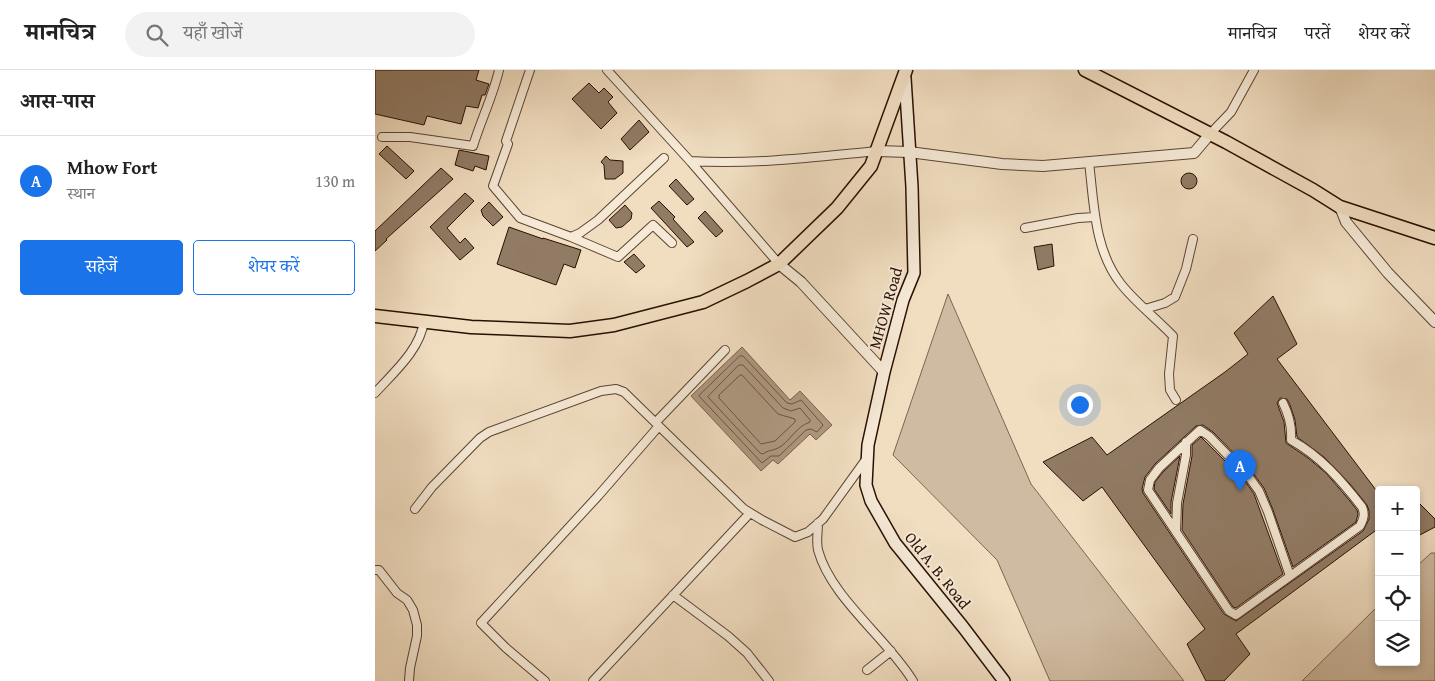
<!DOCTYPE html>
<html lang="hi">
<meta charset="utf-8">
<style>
body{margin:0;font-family:"Gentium Book Plus","Noto Serif Devanagari",serif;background:#f2f2f2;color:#222}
.controls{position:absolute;right:15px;bottom:15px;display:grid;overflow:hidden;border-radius:5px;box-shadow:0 2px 8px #0003}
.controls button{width:45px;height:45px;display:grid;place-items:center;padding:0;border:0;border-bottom:1px solid #e0e0e0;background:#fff;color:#222;font:25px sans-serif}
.you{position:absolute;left:704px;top:334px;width:18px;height:18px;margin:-12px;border:4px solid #fff;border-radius:50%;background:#1a73e8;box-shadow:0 0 0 8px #1a73e833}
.badge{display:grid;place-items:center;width:32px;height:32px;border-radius:50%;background:#1a73e8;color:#fff;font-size:16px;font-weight:700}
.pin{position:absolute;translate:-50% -41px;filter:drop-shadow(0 1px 2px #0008)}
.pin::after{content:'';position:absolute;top:26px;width:18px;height:15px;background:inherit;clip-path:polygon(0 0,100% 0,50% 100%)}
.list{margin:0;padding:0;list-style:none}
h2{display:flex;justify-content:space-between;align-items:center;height:65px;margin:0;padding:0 20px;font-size:21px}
h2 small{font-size:16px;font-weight:400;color:#767676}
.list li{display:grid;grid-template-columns:32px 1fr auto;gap:15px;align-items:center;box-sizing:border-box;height:90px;padding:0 20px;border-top:1px solid #e0e0e0}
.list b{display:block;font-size:19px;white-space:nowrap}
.list p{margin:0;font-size:16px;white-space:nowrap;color:#767676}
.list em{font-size:16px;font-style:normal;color:#767676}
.actions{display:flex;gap:10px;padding:15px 20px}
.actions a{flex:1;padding:11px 0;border:1px solid #1a73e8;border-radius:5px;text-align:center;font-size:18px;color:#1a73e8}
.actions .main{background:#1a73e8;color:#fff}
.icon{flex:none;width:28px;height:28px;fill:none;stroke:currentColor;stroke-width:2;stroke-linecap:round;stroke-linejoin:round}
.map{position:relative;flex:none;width:1060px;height:611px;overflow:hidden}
header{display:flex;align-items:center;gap:30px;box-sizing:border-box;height:70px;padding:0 25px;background:#fff;border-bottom:1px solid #e0e0e0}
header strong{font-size:24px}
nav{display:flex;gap:28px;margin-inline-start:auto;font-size:18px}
.search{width:350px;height:45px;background:#f2f2f2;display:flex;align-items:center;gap:12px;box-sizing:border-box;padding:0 18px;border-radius:28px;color:#767676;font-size:19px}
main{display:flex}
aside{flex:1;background:#fff}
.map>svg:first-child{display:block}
.green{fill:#cfbba1;stroke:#7c6552}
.water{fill:#ad9880;stroke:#78614e}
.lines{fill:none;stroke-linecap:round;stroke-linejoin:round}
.shore{stroke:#6b5441;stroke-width:1}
.building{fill:#917b65;stroke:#290f02;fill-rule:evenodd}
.minor-casing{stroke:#5b4332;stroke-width:10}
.tertiary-casing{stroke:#5b4332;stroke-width:12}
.secondary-casing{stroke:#290f02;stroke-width:14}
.primary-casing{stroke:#290f02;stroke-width:15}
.minor{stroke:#f6ead7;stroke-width:8}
.tertiary{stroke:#f6ead7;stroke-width:10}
.secondary{stroke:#f6ead7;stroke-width:11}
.primary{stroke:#f1dec1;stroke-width:12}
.labels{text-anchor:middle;stroke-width:4;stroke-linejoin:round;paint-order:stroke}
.street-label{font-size:16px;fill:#290f02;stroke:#f6ead7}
</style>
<header>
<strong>मानचित्र</strong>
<div class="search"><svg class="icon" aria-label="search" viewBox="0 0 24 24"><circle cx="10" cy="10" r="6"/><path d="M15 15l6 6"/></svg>यहाँ खोजें</div>
<nav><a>मानचित्र</a><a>परतें</a><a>शेयर करें</a></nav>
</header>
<main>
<aside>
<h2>आस-पास<small></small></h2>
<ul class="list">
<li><span class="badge">A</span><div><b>Mhow Fort</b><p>स्थान</p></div><em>130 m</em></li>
</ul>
<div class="actions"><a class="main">सहेजें</a><a>शेयर करें</a></div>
</aside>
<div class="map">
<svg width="1060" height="611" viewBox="0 0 1060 611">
<rect width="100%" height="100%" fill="#f1dec1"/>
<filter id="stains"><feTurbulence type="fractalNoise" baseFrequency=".004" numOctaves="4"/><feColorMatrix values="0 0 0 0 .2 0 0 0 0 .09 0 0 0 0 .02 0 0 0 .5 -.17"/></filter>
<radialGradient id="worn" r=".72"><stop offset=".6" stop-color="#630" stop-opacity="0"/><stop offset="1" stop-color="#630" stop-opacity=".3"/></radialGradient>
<path class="green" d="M573,224L656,414L809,611H675L622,490L518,385Z
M1056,483H1060V611H927L1004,535V592H1041V497Z"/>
<path class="water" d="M367,277L415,330L425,321L457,355L441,370L435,364L403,394L398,390L386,401L316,326Z"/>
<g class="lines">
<path class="shore" d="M365,286H368L412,333L417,334L426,330L448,355L442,362L436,359L431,360L404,386H396L387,393L324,326Z
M364,295H368L408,338L416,341L425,338L435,350V352C420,357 414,373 403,378C397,381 393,380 388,384L385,383L333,327Z
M367,305L403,344L420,349V352L400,371L386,374L344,328V325L364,306Z"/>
</g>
<path class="building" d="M0,0H104L101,10L114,14L110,25H107L103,38L91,36L86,54L52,46L49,55L0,44Z
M214,13L224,23L229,18L238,27L233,32L242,43L226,59L197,29Z
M264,50L274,62L255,80L246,69Z
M12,76L39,101L31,109L4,84Z
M84,80L114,86L111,100L100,96L98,101L80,95Z
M231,86L235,90L248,91V103L240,109H230L229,95L226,92Z
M66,98L78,109L11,169L12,170L0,181V161Z
M806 111a8 8 0 1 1 16 0a8 8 0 1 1-16 0Z
M301,109L319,129L312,135L294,116Z
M90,123L99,131L72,158L85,173L90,168L99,178L85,190L55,157Z
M284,131L300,147L298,149L319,172L312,177L276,138Z
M114,132L128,147L118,156L108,146L106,140Z
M250,135L257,143L256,149L247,157L241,158L234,150Z
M330,141L348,161L341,167L323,148Z
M134,157L168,169V168L206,180L200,198L189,194L181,215L122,194Z
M677,174L679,196L663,200L659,177Z
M259,184L270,196L261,203L249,192Z
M898,226L922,274L902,289L1004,424V458L861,564L875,584L849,611H831L812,574L830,559L727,417L708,431L668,392L717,367L732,385L850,302L873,284L859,263ZM905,328L912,329L915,335L920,350L922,367L949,387L975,414L992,435L994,441V449L988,461L861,551L849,544L768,423L767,419L770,407L780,394L821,356L828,355L838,362L878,403L889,418L898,440L918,497L981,452L983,444L982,440L975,431L951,403L933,388L911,373L909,352L902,333Z
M826,367L870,411L879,424L908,504L861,538L858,537L807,460L808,434L817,386V375Z
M805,386L796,432V444L779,419L780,412L788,402Z
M1041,430L1060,449V457L1041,467Z"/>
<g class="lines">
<g class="minor-casing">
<path id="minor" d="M155,0L131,71L133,74L118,116L145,148L196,167L205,163L223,150L289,88
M232,0L315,91L404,194
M835,64L856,42L879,0
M7,67H35L98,76C106,50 118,26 124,0
M315,91C377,95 439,87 502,81
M714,92C719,133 719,180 746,214C761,233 781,248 798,266L794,304L795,320L801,330
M650,158L703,148L720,147
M196,167L243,187L278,155L297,173
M770,239L790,233L800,227L811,199L818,169
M0,323C19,302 45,280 49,251
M908,333C914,345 917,356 916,370C945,386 966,410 987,437C990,444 989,448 985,456L861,545L854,541L773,420L775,410L784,398L825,360L834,366L874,407L884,421L893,442L915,506
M281,352L350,280
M40,439L57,417L105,368L114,362L226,321L241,319L249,322L369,439L387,450L420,467L433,462L448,449L492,388
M443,453C443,462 441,471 443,480C456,528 512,568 538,611
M801,462L802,433L811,385V372
M0,500H4L22,523L32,530L38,540L42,555V566L35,598L34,611
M298,525L353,566L372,583L394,611
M492,600L516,581
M170,611L131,578L106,553L223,426L284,356
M218,611L375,443"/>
</g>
<g class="tertiary-casing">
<path id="tertiary" d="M502,81L534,82L627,94L668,96L819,83L835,64
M965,137L971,152L1013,203L1060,252
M404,194L426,212L509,302"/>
</g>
<g class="secondary-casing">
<path id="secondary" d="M530,8L537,117L539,203L528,230L509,302L493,375L491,415L496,431L520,473L588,557L629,611"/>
</g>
<g class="primary-casing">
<path id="primary" d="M710,0L851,72L938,120L965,137L1060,168
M0,246L96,257L195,261L239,255L328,232L372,211L404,194L462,138L496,96L531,0"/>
</g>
<use href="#minor" class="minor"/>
<use href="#tertiary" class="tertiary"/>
<use href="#secondary" class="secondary"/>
<use href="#primary" class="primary"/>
</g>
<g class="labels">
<g class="street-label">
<text transform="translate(510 238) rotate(-74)" y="6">MHOW Road</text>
<text transform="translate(563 500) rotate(51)" y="6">Old A. B. Road</text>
</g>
</g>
<rect width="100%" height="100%" filter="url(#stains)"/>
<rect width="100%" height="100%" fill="url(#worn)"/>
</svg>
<div class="controls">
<button>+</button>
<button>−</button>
<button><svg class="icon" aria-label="locate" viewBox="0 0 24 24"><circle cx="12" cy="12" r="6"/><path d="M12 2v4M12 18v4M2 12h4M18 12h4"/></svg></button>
<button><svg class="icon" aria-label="layers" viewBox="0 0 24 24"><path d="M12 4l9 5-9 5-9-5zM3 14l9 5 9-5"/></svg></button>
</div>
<div class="you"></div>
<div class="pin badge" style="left:865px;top:421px">A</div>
</div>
</main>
